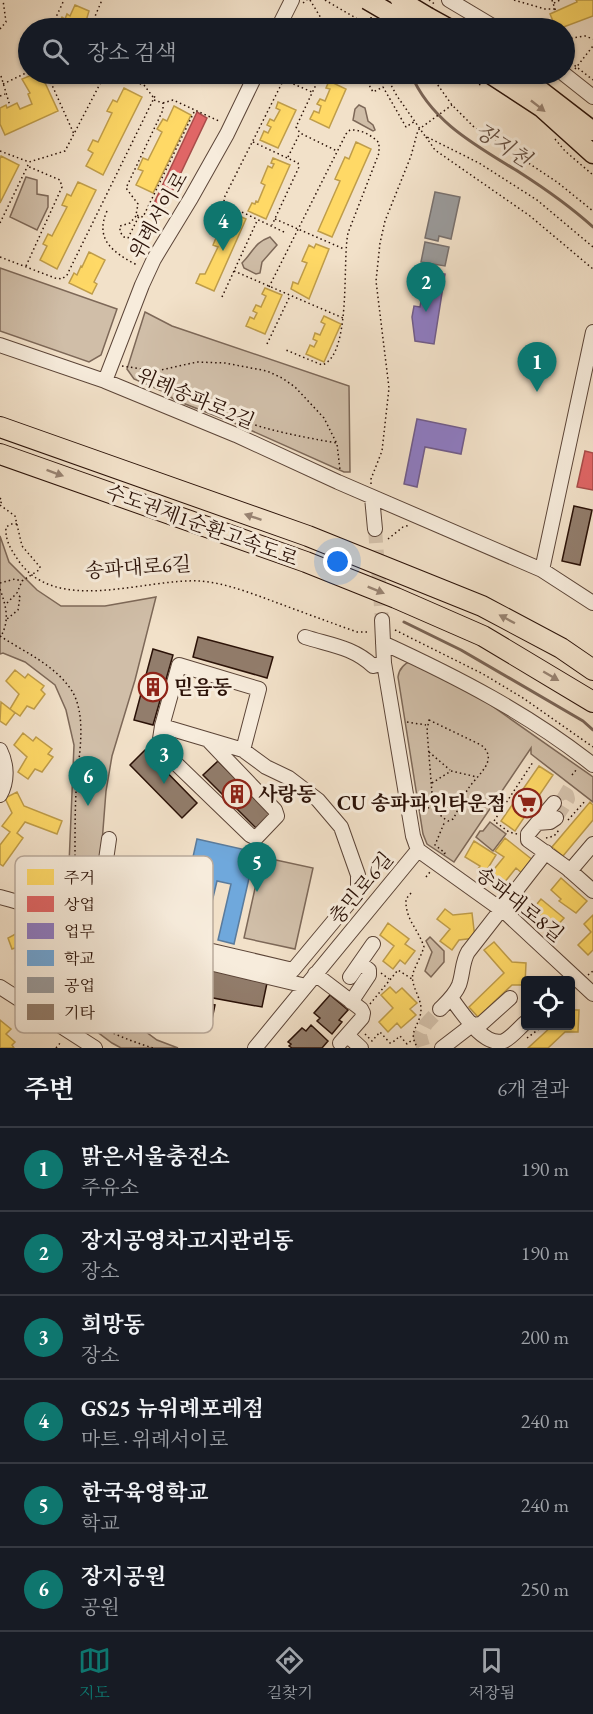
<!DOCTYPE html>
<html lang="ko">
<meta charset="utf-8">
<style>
body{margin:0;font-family:"EB Garamond","Noto Serif KR",serif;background:#242831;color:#f1f3f6}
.controls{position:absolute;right:18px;bottom:18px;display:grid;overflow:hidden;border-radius:6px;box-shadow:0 2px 4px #0004}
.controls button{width:54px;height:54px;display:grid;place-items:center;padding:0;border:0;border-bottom:2px solid #363941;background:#171b24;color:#f1f3f6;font:30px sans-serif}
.you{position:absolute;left:338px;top:562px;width:21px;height:21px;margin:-15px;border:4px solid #fff;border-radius:50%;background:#1a73e8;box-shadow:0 0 0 9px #1a73e833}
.badge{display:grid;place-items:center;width:39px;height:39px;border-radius:50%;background:#0f766e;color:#fff;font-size:20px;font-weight:700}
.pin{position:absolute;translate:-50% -50px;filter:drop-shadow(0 2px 3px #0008)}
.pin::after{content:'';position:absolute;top:32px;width:21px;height:18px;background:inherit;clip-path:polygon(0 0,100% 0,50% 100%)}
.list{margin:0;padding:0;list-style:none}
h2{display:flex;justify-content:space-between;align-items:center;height:78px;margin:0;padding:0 24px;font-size:26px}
h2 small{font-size:20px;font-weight:400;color:#9ea1a6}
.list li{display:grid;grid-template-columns:39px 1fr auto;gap:18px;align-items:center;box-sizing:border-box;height:84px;padding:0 24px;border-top:2px solid #363941}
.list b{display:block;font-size:22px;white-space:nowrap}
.list p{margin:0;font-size:20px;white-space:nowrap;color:#9ea1a6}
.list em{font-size:20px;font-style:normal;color:#9ea1a6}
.icon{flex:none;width:33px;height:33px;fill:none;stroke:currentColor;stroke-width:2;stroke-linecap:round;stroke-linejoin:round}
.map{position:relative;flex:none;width:593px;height:1048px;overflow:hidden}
.search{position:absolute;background:#171b24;box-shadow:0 2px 4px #0004;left:18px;right:18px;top:18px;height:66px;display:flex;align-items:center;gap:15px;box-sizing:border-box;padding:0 21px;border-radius:33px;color:#9ea1a6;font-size:22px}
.sheet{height:582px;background:#171b24}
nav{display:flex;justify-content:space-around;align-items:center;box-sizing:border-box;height:84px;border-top:2px solid #363941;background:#171b24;font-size:16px;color:#9ea1a6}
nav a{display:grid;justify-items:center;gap:3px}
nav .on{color:#0f766e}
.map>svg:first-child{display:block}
.green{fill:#d0bea8;stroke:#7d6858;stroke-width:1.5}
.homes{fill:#ffd966;stroke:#bf9d4a;stroke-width:1.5}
.shops{fill:#e06666;stroke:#a94c4a;stroke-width:1.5}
.offices{fill:#8e7cc3;stroke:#705c8b;stroke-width:1.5}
.schools{fill:#6fa8dc;stroke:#5a7b9c;stroke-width:1.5}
.industry{fill:#999;stroke:#78706d;stroke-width:1.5}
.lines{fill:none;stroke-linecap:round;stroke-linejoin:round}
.stream{stroke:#796354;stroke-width:3}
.building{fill:#927d6c;stroke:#2a1107;stroke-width:1.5}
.minor-tunnel{stroke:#d4c2ac;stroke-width:14;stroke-dasharray:14 7;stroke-linecap:butt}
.minor-casing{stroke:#5c4538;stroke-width:16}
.major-casing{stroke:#2a1107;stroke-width:21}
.highway-casing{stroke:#2a1107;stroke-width:22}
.path{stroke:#2a1107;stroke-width:1.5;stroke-dasharray:1.5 3;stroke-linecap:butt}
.minor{stroke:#f7ecdc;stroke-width:14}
.major{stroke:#f2e1c9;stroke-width:18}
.highway{stroke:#f2e1c9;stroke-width:20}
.major-bridge-casing{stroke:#2a1107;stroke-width:21;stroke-linecap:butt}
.path-bridge{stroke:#2a1107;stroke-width:1.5;stroke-dasharray:1.5 3;stroke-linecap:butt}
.major-bridge{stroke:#f2e1c9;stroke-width:18}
.oneway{fill:#988372}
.labels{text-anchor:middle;stroke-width:6;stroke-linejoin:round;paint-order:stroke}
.street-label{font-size:20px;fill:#2a1107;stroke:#f7ecdc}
.poi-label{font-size:20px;font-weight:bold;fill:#2a1107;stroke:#f7ecdc;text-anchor:start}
.water-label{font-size:21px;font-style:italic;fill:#654f41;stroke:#f7ecdc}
.key{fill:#f7ecdc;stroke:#baaa9c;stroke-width:1.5}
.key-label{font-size:16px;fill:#2a1107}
</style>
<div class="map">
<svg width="593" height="1048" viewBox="0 0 593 1048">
<rect width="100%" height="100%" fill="#f2e1c9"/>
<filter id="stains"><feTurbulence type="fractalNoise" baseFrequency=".00333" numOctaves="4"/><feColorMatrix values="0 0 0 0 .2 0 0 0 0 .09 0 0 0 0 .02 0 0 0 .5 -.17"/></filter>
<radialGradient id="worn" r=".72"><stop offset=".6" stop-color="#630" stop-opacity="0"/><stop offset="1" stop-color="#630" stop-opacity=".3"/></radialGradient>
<path class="green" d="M359,105L365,108L368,121L373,125L375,130L373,131L353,120L355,109Z
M26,177L37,180V194L48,196V207L37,230L10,217Z
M270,237L277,245L262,262L260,273L256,274L244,268L242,263C254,251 254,243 270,237Z
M0,268L117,309L101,355L89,362L0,331Z
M145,312L172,326L349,386L350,472H344L239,425L175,400L162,391L134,379L127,369Z
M0,536L9,562L37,590L61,606H105L156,597L135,680L112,756L106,791L95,933L97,968L108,996L130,1020L157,1040L178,1048H121L112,1043L20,974L41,975L55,969L63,957L67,912L74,745L66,710L55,685L25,662L3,653L0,654Z
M413,660L475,694L593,777V802L531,754V748L454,862L427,844L423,834L398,677C399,669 405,663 413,660Z
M490,822L506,834L493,851L476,837L480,831H483Z
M262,857L313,868L295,949L244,938Z
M430,937L444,951V962L431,977L425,971L432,952L426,941Z"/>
<path class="homes" d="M576,0H593V16L561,28H556L550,14L577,2Z
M75,5L89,11L84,28L57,27L62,17L65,19L67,14L70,16Z
M34,74H41L58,111L5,135L0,124V108L6,105L7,108L17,103L20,109L32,104L28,94L30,93L22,79Z
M329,81L346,89L329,128L310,119L314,111L319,113L321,106L317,104L320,99L325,101L330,89L326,88Z
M124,88L142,97L103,175L86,166L93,153L88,150L93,140L98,142L112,113L107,111L113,100L117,102Z
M278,102L296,110L278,148L260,140L264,131L268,133L271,127L267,125L270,119L274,121L280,110L276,108Z
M174,106L191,115L153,193L136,185L143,171L138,169L143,158L148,160L162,132L157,129L163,119L167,121Z
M356,142L371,149L332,237L318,231L340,181L335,179L345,157L349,159Z
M1,156L19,165L0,203V159Z
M273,158L290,165L266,219L248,211L252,203L255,204L256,201L258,202L265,185L261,183L268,166L272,168L274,164L271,163Z
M78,182L96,190L57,269L40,260L47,246L43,244L48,234L52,236L67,207L62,205L67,194L71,196Z
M230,212L246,219L214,291L196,283L200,274H205L218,247L213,245L223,221L228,223L230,220L227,219Z
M316,244L329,249L309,299L291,289L293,282L298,284L307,263L302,261L309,245L314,248Z
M89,252L105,260L94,282L97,284L92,294L69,283L74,273L77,275L81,266L82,267Z
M265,288L282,295L265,334L246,326L250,317L254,319L257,313L253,311L256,305L261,307L266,296L262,294Z
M324,316L341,324L324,362L306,354L310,345L314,347L317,341L313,339L315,333L320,335L325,324L321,322Z
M15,670L25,678L28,674L44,686L41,690L45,694L34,709L27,706L20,716L10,709L19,694L6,681Z
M1,702L15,713L6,725L0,721Z
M23,733L33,741L36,737L52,749L48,754L53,757L42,772L35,769L28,779L18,772L27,757L14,745Z
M539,766L553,775L515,831L501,821Z
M17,792L24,806L62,821L57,834L25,822L17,833L23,838L3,866L0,864V845L10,832L2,826L12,813L5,798Z
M590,802L593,805V820L563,856L552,847Z
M505,838L534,861L523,874L516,868L504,883L491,873L504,857L495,851Z
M474,841L496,855L485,873L478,869L480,866L465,857Z
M561,878L587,901L576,913L559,901L561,899L551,890Z
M541,899L564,918L555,928L533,909Z
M32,907L37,920L41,918L49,936L43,939L45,944L28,951L24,945L12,949L8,938L23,930L19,913Z
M445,909L453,915L472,913L475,938L459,940L452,950L440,941L450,929L437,919Z
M593,915V950L588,955L578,945L591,932L584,924Z
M388,923L409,939L405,944L415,951L405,964L400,960L393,969L383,961L394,946L380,935Z
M494,942L512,962L526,963L525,985H512L478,1017L469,1007L504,973L484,950Z
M390,987L396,993L402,988L417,1003L410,1009L416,1015L401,1028L397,1023L388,1032L379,1022L393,1008L381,995Z
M570,1010H579L578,1032H565L548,1048H528L552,1026H570Z
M0,1020L11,1029L6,1034L15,1042L12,1045L14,1048H0Z"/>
<path class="shops" d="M307,20L319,25L317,28H303Z
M197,112L207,118L158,221L148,216Z
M585,451L593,453V490L577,487Z"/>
<path class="offices" d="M426,271L445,274L434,344L415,341L412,317L414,306L420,307Z
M417,419L466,429L461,454L425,447L417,487L404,484Z"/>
<path class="schools" d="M197,839L255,852L234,944L218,940L231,884L217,881L203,939L176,933Z"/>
<path class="industry" d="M435,192L460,197L451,239L439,236L438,241L425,238Z
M425,242L449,247L445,266L421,262Z"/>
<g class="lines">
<path class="stream" d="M411,74C431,122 477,146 519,172C544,188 571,207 593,227
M404,622L461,650L583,721L593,730"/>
</g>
<path class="building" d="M574,506L592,510L580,565L562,561Z
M198,637L273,657L267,678L193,657Z
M153,649L173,655L153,725L134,720Z
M145,750L197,803L182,818L130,765Z
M218,761L270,814L256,828L203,775Z
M168,961L244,976L243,978L267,983L262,1007L202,996L201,1003L215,1005L210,1029L145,1016L151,990L162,992Z
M330,995L348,1010L339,1020L342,1022L332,1034L317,1021L320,1018L314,1013Z
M311,1025L328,1041L322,1048H292L289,1046L291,1044L288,1042L302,1028L306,1031Z"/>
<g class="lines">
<path class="minor-tunnel" d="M375,529L382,620
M556,818L568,799L567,795L557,789
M51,900C61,890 62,879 62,865
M423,1046L420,1036L426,1024L440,1009"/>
<g class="minor-casing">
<path id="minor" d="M449,0L496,28
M278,28L292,0
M564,74L593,97
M0,345L105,381L236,435L338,482L542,570L593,603
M105,381L142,285L154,259L191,198L227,134L256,74
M372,497L375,529
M542,570L593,332
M382,620L384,663L413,836L418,850
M305,637C330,645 353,647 373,666L384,663
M383,643C457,677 529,714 593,765
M162,726L160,739L163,751L250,835L256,838L277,816L275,810L208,740
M0,750C7,764 8,781 0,795
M554,803L528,834V840L567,868L593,891
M537,823L550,822L556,818
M109,839L98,915L102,934L109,939L306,986
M418,850L506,913L593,994
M570,871L593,844
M0,897C17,901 35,910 51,900
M208,950L293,970L358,892V875L341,827L318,800L289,778L266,767L243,750L162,726L179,665L259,689L243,750
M315,974L361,1009L363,1013L362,1018L340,1043
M350,977L373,944
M0,987L95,1048
M451,998C461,1011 484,1048 504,1041C512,1037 519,1028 526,1022
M351,1002L369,975V970L360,963
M440,1009C447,1002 455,995 459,985C463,974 462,962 468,952L546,852
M347,1035L361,1048
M255,1048L418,850
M442,1048L472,1025L481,1024L510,998"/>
</g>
<g class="major-casing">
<path id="major" d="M428,17L448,28
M490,74L542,108L593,154
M519,74L593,131"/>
</g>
<g class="highway-casing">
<path id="highway" d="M0,427L308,536L482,606L561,648L593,670
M0,454L306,562L396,598L483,636L593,702"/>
</g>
<path class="path" d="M310,0L327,28
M429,0L436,5
M514,0L545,9H555
M552,0L556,12
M303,3L307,0
M554,3L560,0
M371,17L372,28
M460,21L472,28
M506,21L518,28
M51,28L64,0
M90,28L102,0
M0,29L6,22L3,0
M564,32L572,38L585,36L593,39
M564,57L593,80
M575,69L593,46
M47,74L74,134
M321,74L296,127L300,133L337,151
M363,74L373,92L383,87L406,127L415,121
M385,74L397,96L425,136L479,163L537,200L593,247
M430,74L452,105L474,127L557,182L593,211
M454,74L481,85
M101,75L114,74L144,85L153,97
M1,76L10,106
M282,82L286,74
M3,84L28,72
M0,96L5,94
M154,100L163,103V110L126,188L138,204L136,215L143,217L195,110
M163,103L173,100L219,121
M426,137L435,150L530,216L593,269
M555,139L565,151L593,175
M253,142L298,163L299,167L272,225
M0,151L29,162L65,151L102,80L100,74
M288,157L300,133
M107,211C94,240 114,253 137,265
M136,216L130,223L120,226V232L124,237L128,238L139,216
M275,219L344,249
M0,223L29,163
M284,232L229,206L224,201L225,196L282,83L289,82L312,92
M0,257L55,278L62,279L67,275L156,94
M26,266L62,187L60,180L27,166
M234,271L343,318
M269,287L346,134L350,130C360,129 372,135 379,143V153L348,233C342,261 352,355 322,365L286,350
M222,297L257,221
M267,344L290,296
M122,366L156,371L197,362L225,363L267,371L282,378L295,387L324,418L337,444L340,470
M157,372C213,419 267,431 337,443
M371,484V479L382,451L389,388L376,281L380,243L385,221L411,156L418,130L452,105
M0,498L2,501L0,504
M0,505L15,516L22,546L40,567L39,570L22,581L17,593L20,597L18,610L7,619
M17,524H11L6,527C5,541 11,549 18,560C56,616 144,578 200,581C225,583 251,593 275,602C302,612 329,622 357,632H369
M388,539L403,527L410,525
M0,583L15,579L21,581
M0,589C6,606 10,620 1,636
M7,603L16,594
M395,630L483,674L523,698L593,747
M0,636C26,653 55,665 72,691C86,714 80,751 77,776C75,802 75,828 75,854C75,864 77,876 77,886C75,906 68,989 76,1003C91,1028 128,1040 153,1048
M429,720L481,745C500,760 477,775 468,789C462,798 459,809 453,819L448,821L442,817L433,806L427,730Z
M407,722L426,725
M429,752L450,770
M572,775L577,769
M432,783L451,771L477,777
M419,810L432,807
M568,820L586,800
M517,834L509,832L494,821L533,762
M546,838L554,836L559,830
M444,854L445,853L435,845L445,821
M426,877L430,872
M411,893L406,899C405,920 418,928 424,947C421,956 416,965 413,973C410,985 421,997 421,1009C421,1026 406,1031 418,1048
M54,912L74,927
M381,973L389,979
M588,975L593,971
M370,1004L398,970L412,979
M77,1021L83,1013
M365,1034L372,1041L380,1032L390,1043L393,1042L400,1036L407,1044L412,1040
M527,1038L543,1026
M56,1048L61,1042"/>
<use href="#minor" class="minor"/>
<use href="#major" class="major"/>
<use href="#highway" class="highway"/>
<g class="major-bridge-casing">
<path id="major-bridge" d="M367,0L415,28
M400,0L428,17"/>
</g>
<path class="path-bridge" d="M325,0L373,28"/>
<use href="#major-bridge" class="major-bridge"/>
</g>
<defs><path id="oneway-solid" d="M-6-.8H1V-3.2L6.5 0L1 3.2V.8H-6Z" transform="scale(1.5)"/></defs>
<g class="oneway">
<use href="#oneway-solid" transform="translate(538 106) rotate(38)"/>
<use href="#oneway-solid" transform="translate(55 473) rotate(20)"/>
<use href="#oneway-solid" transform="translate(253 517) rotate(-161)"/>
<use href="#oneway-solid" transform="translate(376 590) rotate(22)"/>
<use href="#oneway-solid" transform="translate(507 619) rotate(-152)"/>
<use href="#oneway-solid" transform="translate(551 676) rotate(30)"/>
</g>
<defs>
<g id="building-ring" transform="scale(1.5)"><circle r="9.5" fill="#f7ecdc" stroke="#8f2418" stroke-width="1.5"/><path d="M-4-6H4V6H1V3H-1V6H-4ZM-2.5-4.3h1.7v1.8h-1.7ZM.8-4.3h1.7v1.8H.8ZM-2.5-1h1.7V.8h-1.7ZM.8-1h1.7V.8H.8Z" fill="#8f2418"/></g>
<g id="supermarket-ring" transform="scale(1.5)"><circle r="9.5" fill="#f7ecdc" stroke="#8f2418" stroke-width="1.5"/><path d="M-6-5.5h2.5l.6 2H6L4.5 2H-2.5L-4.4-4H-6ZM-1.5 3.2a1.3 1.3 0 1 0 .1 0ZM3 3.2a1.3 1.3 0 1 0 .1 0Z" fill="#8f2418"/></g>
</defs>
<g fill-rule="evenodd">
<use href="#building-ring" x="153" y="687"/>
<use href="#building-ring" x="237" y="794"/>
<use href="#supermarket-ring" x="527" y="803"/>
</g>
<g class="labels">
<g class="street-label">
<text transform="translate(158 215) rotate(-60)" y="7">위례서이로</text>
<text transform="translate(196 398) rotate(23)" y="7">위례송파로2길</text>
<text transform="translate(202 525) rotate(20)" y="7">수도권제1순환고속도로</text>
<text transform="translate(138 567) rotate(-4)" y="7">송파대로6길</text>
<text transform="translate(361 888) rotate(-50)" y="7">충민로6길</text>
<text transform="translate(520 904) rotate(39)" y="7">송파대로8길</text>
</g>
<g class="poi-label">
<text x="174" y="694">믿음동</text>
<text x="258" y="801">사랑동</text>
<text x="506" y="810" text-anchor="end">CU 송파파인타운점</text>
</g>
<g class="water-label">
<text transform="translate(503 145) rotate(33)" y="7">장지천</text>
</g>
</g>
<rect x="15" y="856" width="198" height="177" rx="9" class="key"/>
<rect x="27" y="869" width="27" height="16" fill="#ffd966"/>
<rect x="27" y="896" width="27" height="16" fill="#e06666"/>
<rect x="27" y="923" width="27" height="16" fill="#8e7cc3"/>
<rect x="27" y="950" width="27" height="16" fill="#6fa8dc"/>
<rect x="27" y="977" width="27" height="16" fill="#999"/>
<rect x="27" y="1004" width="27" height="16" fill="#927d6c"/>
<g class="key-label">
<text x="64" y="883">주거</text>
<text x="64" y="910">상업</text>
<text x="64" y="937">업무</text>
<text x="64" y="964">학교</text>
<text x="64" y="991">공업</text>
<text x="64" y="1018">기타</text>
</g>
<rect width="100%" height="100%" filter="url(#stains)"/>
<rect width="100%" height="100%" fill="url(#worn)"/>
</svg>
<div class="controls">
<button><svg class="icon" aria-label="locate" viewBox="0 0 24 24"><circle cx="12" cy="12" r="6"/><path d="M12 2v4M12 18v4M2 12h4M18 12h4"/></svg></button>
</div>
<div class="you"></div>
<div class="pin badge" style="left:537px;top:392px">1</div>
<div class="pin badge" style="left:426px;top:312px">2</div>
<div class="pin badge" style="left:164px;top:784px">3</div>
<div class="pin badge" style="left:223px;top:251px">4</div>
<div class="pin badge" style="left:257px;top:892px">5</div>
<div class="pin badge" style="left:88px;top:806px">6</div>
<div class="search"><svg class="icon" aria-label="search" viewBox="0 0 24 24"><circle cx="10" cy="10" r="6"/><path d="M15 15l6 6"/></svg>장소 검색</div>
</div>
<section class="sheet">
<h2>주변<small>6개 결과</small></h2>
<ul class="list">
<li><span class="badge">1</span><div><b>맑은서울충전소</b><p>주유소</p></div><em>190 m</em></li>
<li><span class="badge">2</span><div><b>장지공영차고지관리동</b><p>장소</p></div><em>190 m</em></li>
<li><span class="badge">3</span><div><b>희망동</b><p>장소</p></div><em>200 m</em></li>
<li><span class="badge">4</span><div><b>GS25 뉴위례포레점</b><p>마트 · 위례서이로</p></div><em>240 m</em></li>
<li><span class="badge">5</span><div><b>한국육영학교</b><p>학교</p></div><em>240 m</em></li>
<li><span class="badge">6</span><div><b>장지공원</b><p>공원</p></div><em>250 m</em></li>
</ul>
</section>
<nav>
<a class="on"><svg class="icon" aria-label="map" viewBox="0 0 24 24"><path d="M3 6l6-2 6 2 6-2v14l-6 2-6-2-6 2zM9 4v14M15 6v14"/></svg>지도</a>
<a><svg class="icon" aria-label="directions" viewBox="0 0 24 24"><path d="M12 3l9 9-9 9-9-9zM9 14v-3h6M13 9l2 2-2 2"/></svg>길찾기</a>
<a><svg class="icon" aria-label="saved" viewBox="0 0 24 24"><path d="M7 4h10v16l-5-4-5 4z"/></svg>저장됨</a>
</nav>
